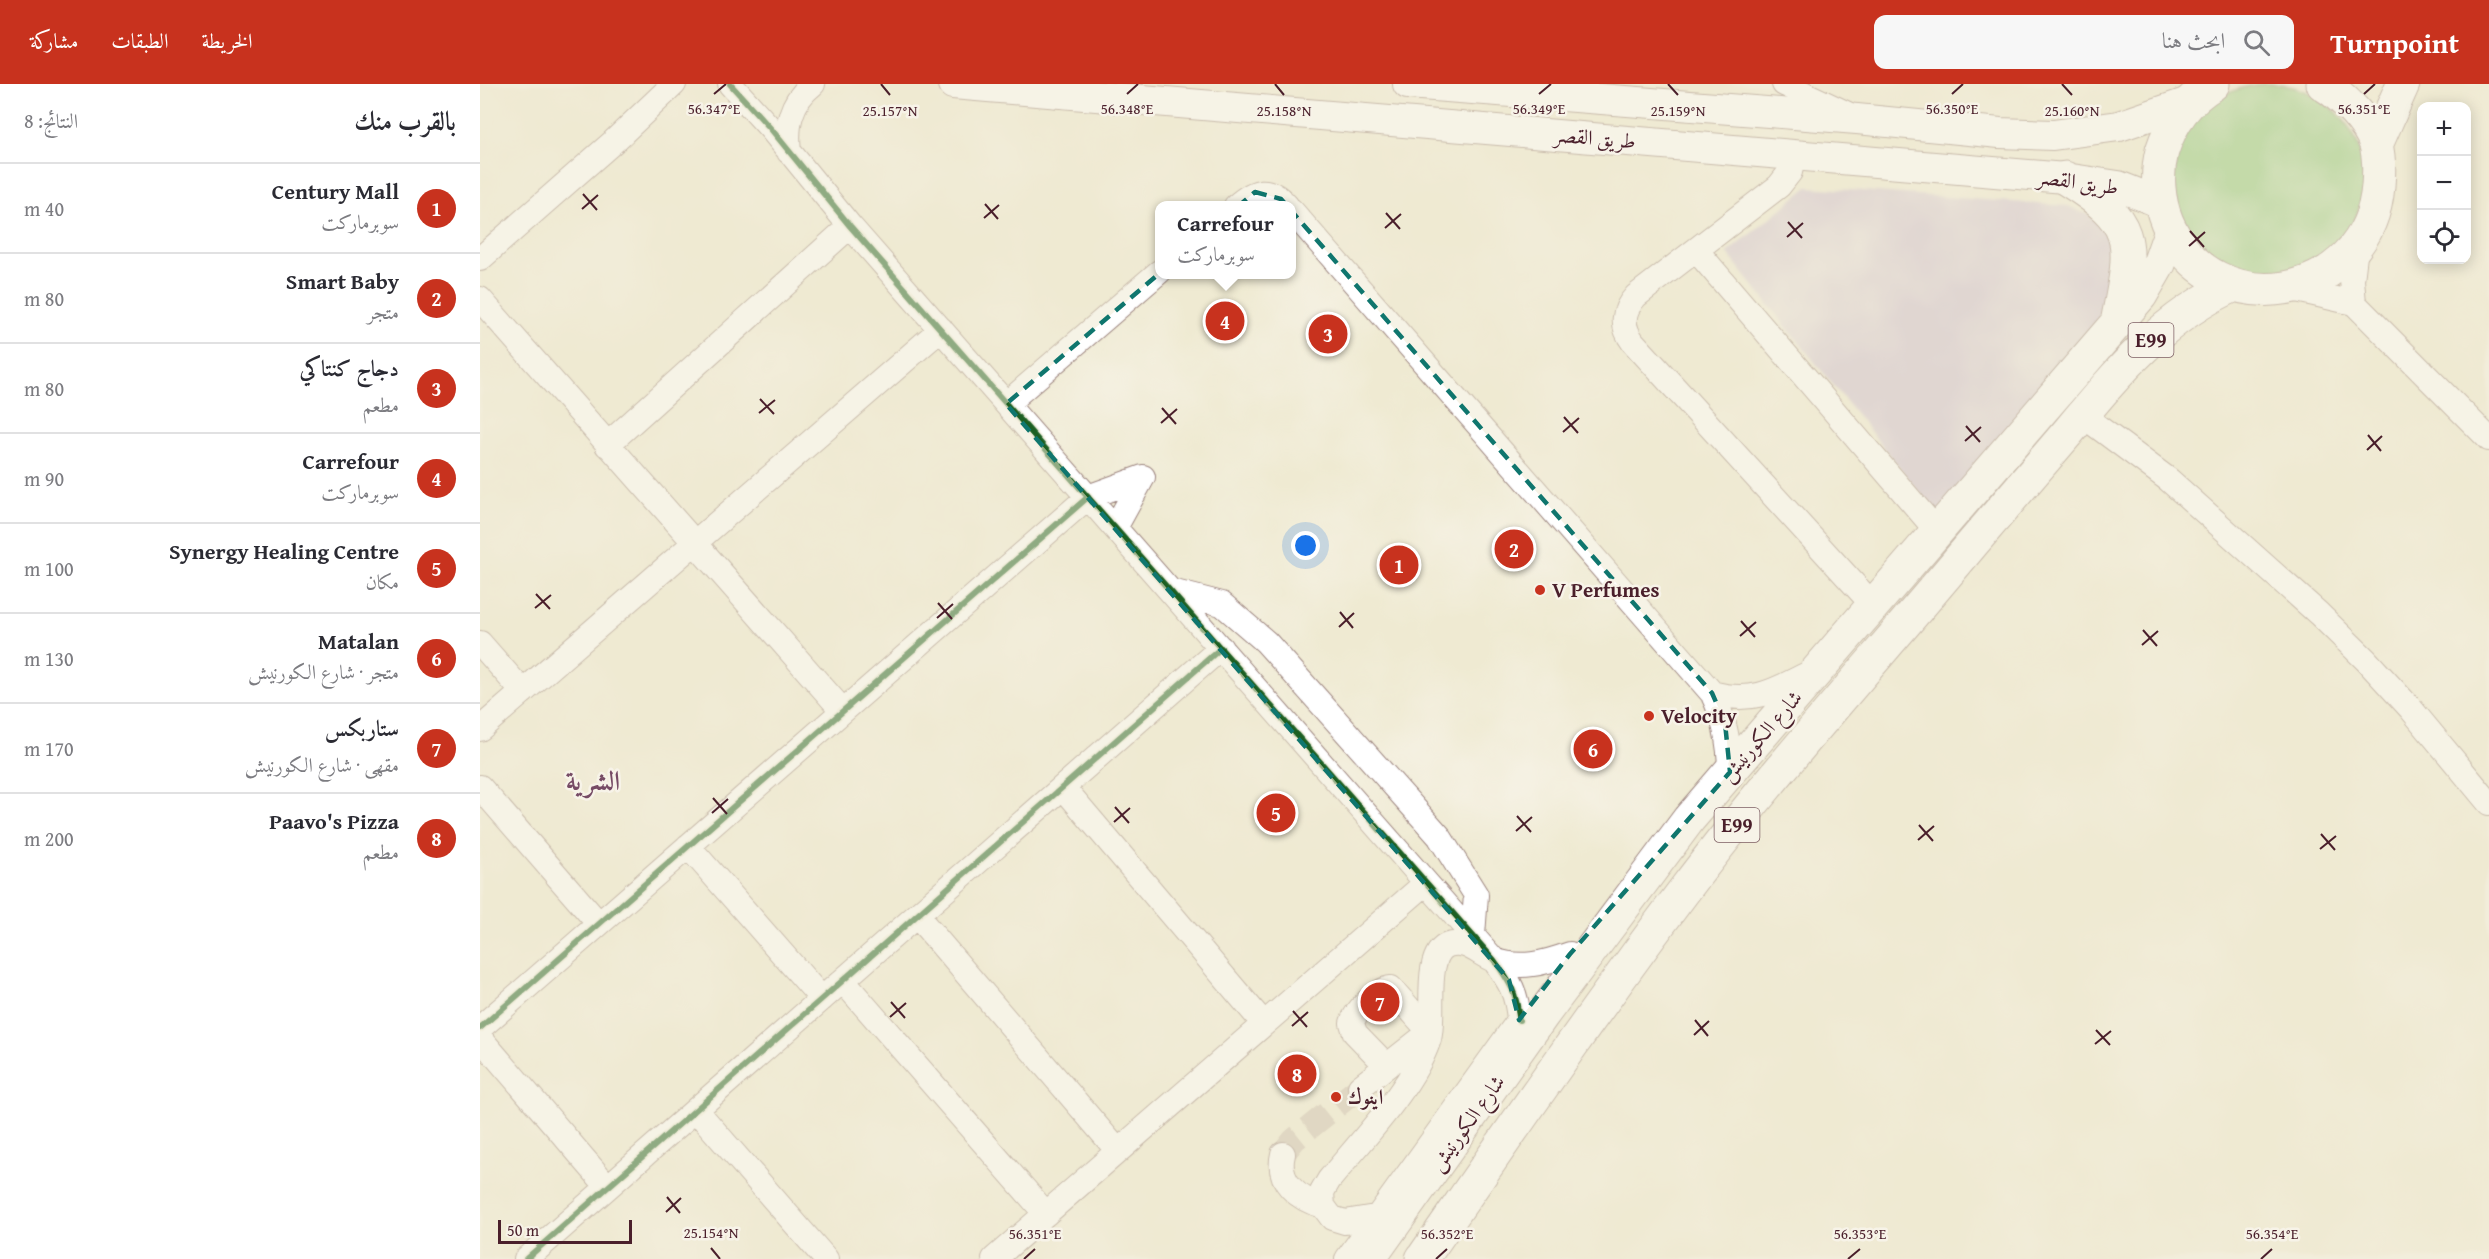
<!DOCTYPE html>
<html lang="ar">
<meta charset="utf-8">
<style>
body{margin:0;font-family:"Gentium Book Plus",Amiri,serif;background:#f7f7f7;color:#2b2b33;direction:rtl}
.controls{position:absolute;right:18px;top:18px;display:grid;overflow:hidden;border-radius:12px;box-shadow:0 3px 15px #0003}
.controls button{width:54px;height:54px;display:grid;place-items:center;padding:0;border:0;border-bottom:2px solid #e1e1e2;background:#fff;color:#2b2b33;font:30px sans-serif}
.scale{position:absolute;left:18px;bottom:15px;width:134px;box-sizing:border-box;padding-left:6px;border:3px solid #4a1f2b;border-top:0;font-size:16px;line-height:21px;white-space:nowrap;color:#4a1f2b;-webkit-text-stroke:4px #f7f3e8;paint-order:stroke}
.you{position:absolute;left:826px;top:462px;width:21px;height:21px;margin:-15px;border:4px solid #fff;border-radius:50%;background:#1a73e8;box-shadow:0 0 0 9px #1a73e833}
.badge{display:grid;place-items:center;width:39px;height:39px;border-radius:50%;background:#c8321e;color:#fff;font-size:20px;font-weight:700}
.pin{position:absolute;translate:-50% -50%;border:3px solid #fff;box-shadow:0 2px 6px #0006}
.popup{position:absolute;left:675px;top:117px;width:141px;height:78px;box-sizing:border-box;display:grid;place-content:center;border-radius:12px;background:#fff;filter:drop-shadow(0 2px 4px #0005);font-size:20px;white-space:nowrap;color:#7c7c81}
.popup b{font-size:22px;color:#2b2b33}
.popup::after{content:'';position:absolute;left:50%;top:100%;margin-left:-12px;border:12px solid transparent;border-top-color:#fff}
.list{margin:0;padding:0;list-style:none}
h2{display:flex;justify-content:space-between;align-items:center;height:78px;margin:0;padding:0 24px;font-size:26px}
h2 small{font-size:20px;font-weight:400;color:#7c7c81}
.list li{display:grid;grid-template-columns:39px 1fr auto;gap:18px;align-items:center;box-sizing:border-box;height:90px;padding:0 24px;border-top:2px solid #e1e1e2}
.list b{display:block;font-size:22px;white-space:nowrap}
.list p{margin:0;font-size:20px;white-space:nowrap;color:#7c7c81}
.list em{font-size:20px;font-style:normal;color:#7c7c81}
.icon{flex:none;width:33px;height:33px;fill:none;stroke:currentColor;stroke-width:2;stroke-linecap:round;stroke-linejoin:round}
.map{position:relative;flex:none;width:2009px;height:1175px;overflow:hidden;direction:ltr}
header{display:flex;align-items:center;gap:36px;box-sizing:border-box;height:84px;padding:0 30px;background:#c8321e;color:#fff}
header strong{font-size:28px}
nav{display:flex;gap:33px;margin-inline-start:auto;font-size:21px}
.search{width:420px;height:54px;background:#f7f7f7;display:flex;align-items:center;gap:15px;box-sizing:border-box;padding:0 21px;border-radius:12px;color:#7c7c81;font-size:22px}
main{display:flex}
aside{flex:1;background:#fff}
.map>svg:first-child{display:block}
.industrial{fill:#cebed1}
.green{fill:#90c779;stroke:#6d7352;stroke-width:1.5}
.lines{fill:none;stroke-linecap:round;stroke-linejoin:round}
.minor-tunnel{stroke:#cec1b1;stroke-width:24;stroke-dasharray:24 12;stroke-linecap:butt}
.minor-casing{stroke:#9c847e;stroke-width:26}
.major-casing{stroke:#9c847e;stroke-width:32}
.highway-casing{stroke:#9c847e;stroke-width:35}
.minor{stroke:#fff;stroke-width:24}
.major{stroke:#fff;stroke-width:30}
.highway{stroke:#fff;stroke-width:33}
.cycleway-casing{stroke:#f7f3e8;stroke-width:10}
.cycleway{stroke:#1b5e20;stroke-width:6}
.marked{fill:none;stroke:#0f766e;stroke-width:4.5;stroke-dasharray:12 8;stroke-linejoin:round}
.ticks{fill:none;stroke:#4a1f2b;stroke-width:2}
.poi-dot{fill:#c8321e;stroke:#f7f3e8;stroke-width:2}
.labels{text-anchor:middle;stroke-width:5;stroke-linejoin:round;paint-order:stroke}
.shield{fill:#f7f3e8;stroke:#7e5f64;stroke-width:1.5}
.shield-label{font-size:20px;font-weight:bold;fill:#4a1f2b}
.street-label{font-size:21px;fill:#4a1f2b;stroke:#f7f3e8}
.poi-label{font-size:21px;font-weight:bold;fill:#4a1f2b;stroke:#f7f3e8;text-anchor:start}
.district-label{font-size:27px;font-weight:bold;fill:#764b65;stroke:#f7f3e8}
.ticks-label{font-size:15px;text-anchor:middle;fill:#4a1f2b;stroke:#f7f3e8;stroke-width:5;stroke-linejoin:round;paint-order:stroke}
</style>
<header>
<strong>Turnpoint</strong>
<div class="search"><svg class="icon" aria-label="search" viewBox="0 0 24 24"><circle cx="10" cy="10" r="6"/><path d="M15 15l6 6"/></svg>ابحث هنا</div>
<nav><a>الخريطة</a><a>الطبقات</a><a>مشاركة</a></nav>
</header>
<main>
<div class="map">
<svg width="2009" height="1175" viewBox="0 0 2009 1175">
<rect width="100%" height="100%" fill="#f7f3e8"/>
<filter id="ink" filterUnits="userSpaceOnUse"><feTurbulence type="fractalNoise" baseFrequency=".0167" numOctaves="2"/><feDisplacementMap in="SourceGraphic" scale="12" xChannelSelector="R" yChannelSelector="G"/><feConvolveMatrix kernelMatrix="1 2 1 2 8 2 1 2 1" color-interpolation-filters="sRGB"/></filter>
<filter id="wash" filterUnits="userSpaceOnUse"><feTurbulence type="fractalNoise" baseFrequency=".008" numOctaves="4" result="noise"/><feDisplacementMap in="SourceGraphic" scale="24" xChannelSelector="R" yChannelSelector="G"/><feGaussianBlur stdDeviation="1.35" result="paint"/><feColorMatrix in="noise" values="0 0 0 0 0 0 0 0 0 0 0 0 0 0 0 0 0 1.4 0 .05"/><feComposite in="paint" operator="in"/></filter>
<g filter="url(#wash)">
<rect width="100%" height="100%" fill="#efead2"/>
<path class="industrial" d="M1328,103L1588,122L1607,130L1625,143L1638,161L1631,227L1459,433L1247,169Z"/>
<path class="green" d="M1694 95a95 95 0 1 1 190 0a95 95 0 1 1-190 0Z"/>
</g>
<g filter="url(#ink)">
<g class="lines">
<path class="minor-tunnel" d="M803,1070L814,1056L880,1003"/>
<g class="minor-casing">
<path id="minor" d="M250,0L291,45L370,142L1014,876C1030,898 1037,909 1039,936
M1304,0L1370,31
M309,68C306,41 310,18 333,0
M1314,71L1310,88L1299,102L1156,212C1142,227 1141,242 1153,258L1393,521
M756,122C775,105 789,101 807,122
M811,126L1232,609C1245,635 1250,659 1250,688
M1216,166L1457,447
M0,175L132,59L194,0
M1808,204L1874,219L2009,355
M0,215L363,627
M1874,219L1872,196L1876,163
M526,320L679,188
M1602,331L1689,396L1839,530L1886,576L1931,625L2009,719
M127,361L370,142
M635,444L663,393
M691,507L742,520L786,558L959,752L996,811L993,851
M0,559L43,608
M1232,609C1273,620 1294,607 1329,589
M0,645L461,245
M0,703L119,840
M583,703L784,940
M208,762L342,915
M437,832L638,1067
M363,897L566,1130
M0,944L608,413L663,393
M0,954L128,1103
M880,1003L950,948L911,904C898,905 875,927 872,939L875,949L906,981
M216,1026L346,1175
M803,1070C796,1098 818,1115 843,1122
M895,1133L865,1138L852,1134L843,1122L842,1108L849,1096C880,1058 934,1002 949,955C956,932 942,871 968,861C987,855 999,871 1014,876C1040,886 1065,879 1090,870
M46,1175L741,564
M514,1175L946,799
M867,1175L1039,936"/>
</g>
<g class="major-casing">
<path id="major" d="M473,0L1585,94L1638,102L1681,119
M928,0L1377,35L1520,49L1573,51L1639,42L1709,18"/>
</g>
<g class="highway-casing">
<path id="highway" d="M1733,0C1708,15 1691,38 1682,67C1676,90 1678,116 1687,138C1733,246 1889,217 1898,102C1899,90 1899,72 1896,61C1890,39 1861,11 1843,0
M1896,61L1923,0
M1585,94C1656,138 1654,155 1638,234
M889,1175L1064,929L1209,735L1661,211L1679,180L1691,146
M942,1175C1029,1050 1115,925 1206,804C1296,685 1397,574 1493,459C1525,422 1557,384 1589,347C1637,289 1685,231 1755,201"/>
</g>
<use href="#minor" class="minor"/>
<use href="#major" class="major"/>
<use href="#highway" class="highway"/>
<g class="cycleway-casing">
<path id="cycleway" d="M250,0L291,45L370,142L1014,876C1030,898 1037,909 1039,936
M0,944L608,413
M46,1175L741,564"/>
</g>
<use href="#cycleway" class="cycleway"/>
</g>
</g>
<path d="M0 0H2009V1175H0ZM775,108L801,115L1232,609L1245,639L1250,688L1090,870L1039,936L1029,896L526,320Z" fill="#efead2" fill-opacity=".55" fill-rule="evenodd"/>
<path class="marked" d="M775,108L801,115L1232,609L1245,639L1250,688L1090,870L1039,936L1029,896L526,320Z"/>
<path class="ticks" d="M401,0L410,11M795,0L804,11M1188,0L1198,11M1582,0L1592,11M234,10L246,0M647,10L658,0M1059,10L1071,0M1472,10L1483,0M1884,10L1895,0M103,110L117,126M505,120L518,135M102,125L118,111M906,129L920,145M504,134L519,121M1308,138L1322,154M905,144L921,130M1710,147L1724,163M1307,153L1323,139M1709,162L1725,148M280,315L294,330M682,324L696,340M279,329L295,316M1084,333L1098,349M681,339L697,325M1486,342L1500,358M1083,348L1099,334M1888,351L1901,367M1485,357L1501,343M1887,366L1902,352M56,510L70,525M458,519L472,535M55,524L71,511M860,528L873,544M457,534L473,520M1261,537L1275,553M859,543L874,529M1663,546L1677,562M1260,552L1276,538M1662,561L1678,547M233,714L247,730M635,723L649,739M232,729L248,715M1037,732L1051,748M634,738L650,724M1439,741L1453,757M1036,747L1052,733M1841,750L1855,766M1438,756L1454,742M1840,765L1856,752M411,918L425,934M813,927L827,943M410,933L426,919M1215,936L1228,952M812,942L828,928M1616,946L1630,961M1214,951L1229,937M1615,960L1631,947M187,1113L200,1129M186,1128L201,1114M231,1164L240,1175M544,1175L555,1165M956,1175L967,1165M1368,1175L1380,1165M1781,1175L1792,1165"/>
<g class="poi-dot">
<circle cx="1060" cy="506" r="6"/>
<circle cx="1169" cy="632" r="6"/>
<circle cx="856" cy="1013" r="6"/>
</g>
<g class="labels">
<g class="shield">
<rect x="1648.5" y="239" width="45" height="34" rx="4.5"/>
<rect x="1234.5" y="724" width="45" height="34" rx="4.5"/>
</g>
<g class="shield-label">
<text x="1671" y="263">E99</text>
<text x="1257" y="748">E99</text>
</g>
<g class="street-label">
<text transform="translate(1115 54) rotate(5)" y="7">طريق القصر</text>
<text transform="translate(1598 98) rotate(8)" y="7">طريق القصر</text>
<text transform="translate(1281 652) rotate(-49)" y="7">شارع الكورنيش</text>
<text transform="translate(987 1039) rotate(-54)" y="7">شارع الكورنيش</text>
</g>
<g class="poi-label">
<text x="1072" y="513">V Perfumes</text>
<text x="1181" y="639">Velocity</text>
<text x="868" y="1020">اينوك</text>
</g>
<g class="district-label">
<text x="113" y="706">الشرية</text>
</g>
</g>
<g class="ticks-label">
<text x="234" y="30">56.347°E</text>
<text x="647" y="30">56.348°E</text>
<text x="1059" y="30">56.349°E</text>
<text x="1472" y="30">56.350°E</text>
<text x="1884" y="30">56.351°E</text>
<text x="410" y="32">25.157°N</text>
<text x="804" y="32">25.158°N</text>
<text x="1198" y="32">25.159°N</text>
<text x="1592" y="32">25.160°N</text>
<text x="231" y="1154">25.154°N</text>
<text x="555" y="1155">56.351°E</text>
<text x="967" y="1155">56.352°E</text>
<text x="1380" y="1155">56.353°E</text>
<text x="1792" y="1155">56.354°E</text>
</g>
</svg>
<div class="controls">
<button>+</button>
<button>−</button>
<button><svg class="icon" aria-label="locate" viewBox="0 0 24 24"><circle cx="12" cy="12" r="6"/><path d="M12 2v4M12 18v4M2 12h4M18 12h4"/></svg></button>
</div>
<div class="scale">50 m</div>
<div class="you"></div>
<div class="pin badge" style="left:919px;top:481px">1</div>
<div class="pin badge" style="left:1034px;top:465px">2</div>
<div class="pin badge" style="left:848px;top:250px">3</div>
<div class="pin badge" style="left:745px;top:237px">4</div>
<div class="popup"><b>Carrefour</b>سوبرماركت</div>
<div class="pin badge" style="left:796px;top:729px">5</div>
<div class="pin badge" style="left:1113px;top:665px">6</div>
<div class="pin badge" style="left:900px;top:918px">7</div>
<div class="pin badge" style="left:817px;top:990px">8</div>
</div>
<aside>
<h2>بالقرب منك<small>النتائج: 8</small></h2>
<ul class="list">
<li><span class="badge">1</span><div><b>Century Mall</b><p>سوبرماركت</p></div><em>40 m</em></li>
<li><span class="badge">2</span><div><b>Smart Baby</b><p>متجر</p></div><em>80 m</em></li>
<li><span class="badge">3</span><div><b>دجاج كنتاكي</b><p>مطعم</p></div><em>80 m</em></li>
<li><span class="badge">4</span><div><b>Carrefour</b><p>سوبرماركت</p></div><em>90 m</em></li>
<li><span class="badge">5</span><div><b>Synergy Healing Centre</b><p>مكان</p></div><em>100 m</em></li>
<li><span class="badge">6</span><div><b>Matalan</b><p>متجر · شارع الكورنيش</p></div><em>130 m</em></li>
<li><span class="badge">7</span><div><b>ستاربكس</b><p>مقهى · شارع الكورنيش</p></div><em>170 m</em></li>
<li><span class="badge">8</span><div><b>Paavo's Pizza</b><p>مطعم</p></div><em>200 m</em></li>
</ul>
</aside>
</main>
